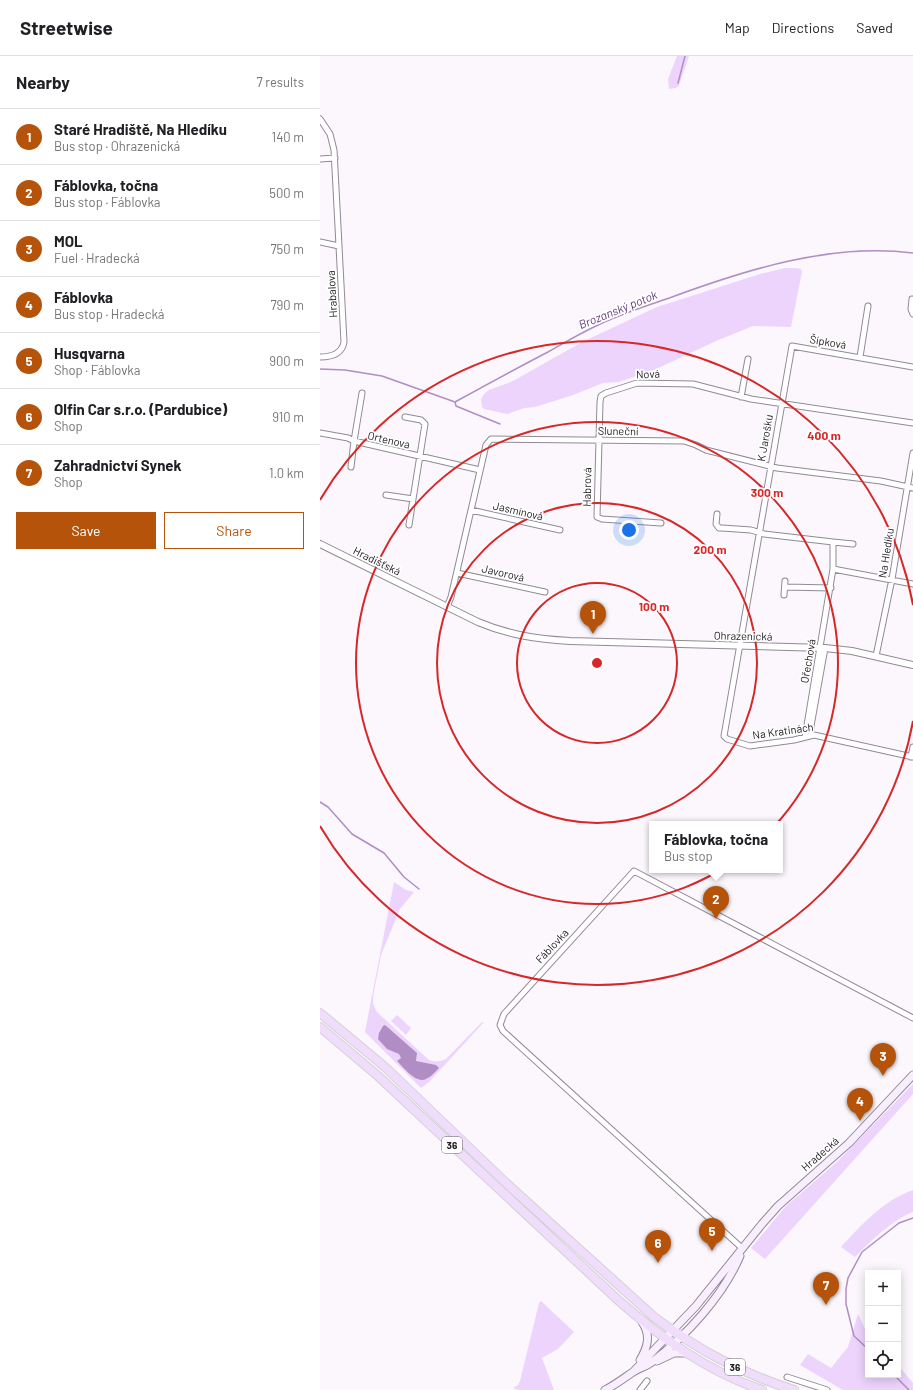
<!DOCTYPE html>
<meta charset="utf-8">
<style>
body{margin:0;font-family:Barlow,sans-serif;background:#f6f6f6;color:#202124}
.controls{position:absolute;right:12px;bottom:12px;display:grid;overflow:hidden;border-radius:0px;box-shadow:0 2px 10px #0003}
.controls button{width:36px;height:36px;display:grid;place-items:center;padding:0;border:0;border-bottom:1px solid #e0e0e0;background:#fff;color:#202124;font:20px sans-serif}
.you{position:absolute;left:309px;top:474px;width:14px;height:14px;margin:-10px;border:3px solid #fff;border-radius:50%;background:#1a73e8;box-shadow:0 0 0 6px #1a73e833}
.badge{display:grid;place-items:center;width:26px;height:26px;border-radius:50%;background:#b45309;color:#fff;font-size:13px;font-weight:700}
.pin{position:absolute;translate:-50% -33px;filter:drop-shadow(0 1px 2px #0008)}
.pin::after{content:'';position:absolute;top:21px;width:14px;height:12px;background:inherit;clip-path:polygon(0 0,100% 0,50% 100%)}
.popup{position:absolute;left:329px;top:765px;width:134px;height:52px;box-sizing:border-box;display:grid;place-content:center;border-radius:0px;background:#fff;filter:drop-shadow(0 1px 3px #0005);font-size:13px;white-space:nowrap;color:#757577}
.popup b{font-size:15px;color:#202124}
.popup::after{content:'';position:absolute;left:50%;top:100%;margin-left:-8px;border:8px solid transparent;border-top-color:#fff}
.list{margin:0;padding:0;list-style:none}
h2{display:flex;justify-content:space-between;align-items:center;height:52px;margin:0;padding:0 16px;font-size:17px}
h2 small{font-size:13px;font-weight:400;color:#757577}
.list li{display:grid;grid-template-columns:26px 1fr auto;gap:12px;align-items:center;box-sizing:border-box;height:56px;padding:0 16px;border-top:1px solid #e0e0e0}
.list b{display:block;font-size:15px;white-space:nowrap}
.list p{margin:0;font-size:13px;white-space:nowrap;color:#757577}
.list em{font-size:13px;font-style:normal;color:#757577}
.actions{display:flex;gap:8px;padding:12px 16px}
.actions a{flex:1;padding:9px 0;border:1px solid #b45309;border-radius:0px;text-align:center;font-size:14px;color:#b45309}
.actions .main{background:#b45309;color:#fff}
.icon{flex:none;width:22px;height:22px;fill:none;stroke:currentColor;stroke-width:2;stroke-linecap:round;stroke-linejoin:round}
.map{position:relative;flex:none;width:593px;height:1334px;overflow:hidden}
header{display:flex;align-items:center;gap:24px;box-sizing:border-box;height:56px;padding:0 20px;background:#fff;border-bottom:1px solid #e0e0e0}
header strong{font-size:19px}
nav{display:flex;gap:22px;margin-inline-start:auto;font-size:14px}
main{display:flex}
aside{flex:1;background:#fff}
.map>svg:first-child{display:block}
.green{fill:#edd4fd}
.water{fill:#b08ec4}
.lines{fill:none;stroke-linecap:round;stroke-linejoin:round}
.stream{stroke:#b08ec4;stroke-width:1.5}
.minor-casing{stroke:#918996;stroke-width:7}
.tertiary-casing{stroke:#918996;stroke-width:8}
.secondary-casing{stroke:#918996;stroke-width:9}
.primary-casing{stroke:#d3d2d3;stroke-width:10}
.minor{stroke:#fff;stroke-width:5}
.tertiary{stroke:#fff;stroke-width:6}
.secondary{stroke:#f8eefd;stroke-width:7}
.primary{stroke:#f0ddfb;stroke-width:8}
.ring{fill:none;stroke:#d62828;stroke-width:2}
.labels{text-anchor:middle;stroke-width:3.5;stroke-linejoin:round;paint-order:stroke}
.shield{fill:#fff;stroke:#666366;stroke-width:1}
.shield-label{font-size:10px;font-weight:bold;fill:#242025}
.street-label{font-size:11px;fill:#242025;stroke:#fff}
.water-label{font-size:12px;font-style:italic;fill:#64397b;stroke:#fff}
.centre{fill:#d62828;stroke:#fff;stroke-width:2}
.ring-label{font-size:12px;text-anchor:middle;font-weight:bold;fill:#d62828;stroke:#fff;stroke-width:3.5;stroke-linejoin:round;paint-order:stroke}
</style>
<header>
<strong>Streetwise</strong>
<nav><a>Map</a><a>Directions</a><a>Saved</a></nav>
</header>
<main>
<aside>
<h2>Nearby<small>7 results</small></h2>
<ul class="list">
<li><span class="badge">1</span><div><b>Staré Hradiště, Na Hledíku</b><p>Bus stop · Ohrazenická</p></div><em>140 m</em></li>
<li><span class="badge">2</span><div><b>Fáblovka, točna</b><p>Bus stop · Fáblovka</p></div><em>500 m</em></li>
<li><span class="badge">3</span><div><b>MOL</b><p>Fuel · Hradecká</p></div><em>750 m</em></li>
<li><span class="badge">4</span><div><b>Fáblovka</b><p>Bus stop · Hradecká</p></div><em>790 m</em></li>
<li><span class="badge">5</span><div><b>Husqvarna</b><p>Shop · Fáblovka</p></div><em>900 m</em></li>
<li><span class="badge">6</span><div><b>Olfin Car s.r.o. (Pardubice)</b><p>Shop</p></div><em>910 m</em></li>
<li><span class="badge">7</span><div><b>Zahradnictví Synek</b><p>Shop</p></div><em>1.0 km</em></li>
</ul>
<div class="actions"><a class="main">Save</a><a>Share</a></div>
</aside>
<div class="map">
<svg width="593" height="1334" viewBox="0 0 593 1334">
<rect width="100%" height="100%" fill="#fbf7fd"/>
<path class="green" d="M357,0H369L359,30L356,32L349,33L348,23Z
M465,212H476L481,213L482,216L471,271L433,270L396,285L334,314L299,326L283,327L253,339L215,351L204,352L187,358L164,353L162,351L161,343L165,337L169,334L193,325L262,286L337,251L440,218Z
M74,826L86,834L94,836L80,853L61,899L53,941V948L57,956L109,1004C115,1006 120,1006 126,1003L161,967L164,966L109,1026L101,1032L45,976Z
M77,959L91,972L86,979L71,965Z
M593,1028V1038L445,1203L431,1192L465,1151L518,1105Z
M593,1134V1156C572,1164 551,1185 535,1201L521,1191C541,1169 564,1144 593,1134Z
M221,1245L254,1276L238,1293L222,1302L234,1334H199L193,1332L198,1329L200,1325L219,1247Z
M538,1258L548,1279V1319H578V1309L593,1327V1334H523L480,1309L488,1298L511,1312L528,1291Z"/>
<path class="water" d="M65,969L97,997L96,1005L116,1009L119,1012C115,1016 111,1021 106,1023C96,1028 83,1011 77,1005L81,1002L79,998L67,993L58,983L59,977L63,970Z"/>
<g class="lines">
<path class="stream" d="M358,27L365,0
M0,313L25,314L62,320L135,346C166,329 197,312 228,296C244,287 259,278 276,270C300,258 326,250 352,241C428,213 511,187 593,197
M135,346L136,350L180,368
M0,746L8,751L32,778L64,797L84,821L99,833
M548,1293L534,1280L526,1248V1233L528,1222L542,1196L579,1167L593,1162
M574,1319L589,1334"/>
<g class="minor-casing">
<path id="minor" d="M0,63L10,78L14,94L24,286C22,298 11,301 0,301
M0,103L15,102
M0,186L19,190
M592,243L591,253L593,258
M540,301L548,250
M593,311L472,290L404,680L407,683L430,690L474,684L494,679L593,701
M42,337L34,385L160,414
M421,341L428,303
M85,361L101,364L105,368L93,443
M0,377L28,382L34,385L31,411
M66,439L93,443L89,469
M151,454L240,474
M397,458L396,468L399,472H402L431,474L444,478L513,486V513L593,528
M341,467L282,463L277,461L280,346L281,340L286,337L317,327L373,328L431,343L593,367
M513,486L533,488
M137,517L225,536
M465,531L511,532
M464,539L465,525
M127,551L131,541L166,389L171,383L364,385L376,389L386,394L457,412L561,425L593,432
M556,600L572,523L593,397
M491,679V670L505,592
M485,681L513,513
M591,701L593,691
M423,1193L183,975L180,969L184,958L314,815L593,962
M467,1321L507,1334
M320,1334L327,1325"/>
</g>
<g class="tertiary-casing">
<path id="tertiary" d="M0,488L158,566C189,579 216,583 250,585L505,592L532,595L593,609"/>
</g>
<g class="secondary-casing">
<path id="secondary" d="M320,1304C328,1291 331,1279 322,1266
M337,1305L354,1297H366
M314,1315L376,1250L442,1168L458,1150L529,1087L593,1019
M285,1334C295,1329 304,1322 313,1316C319,1312 327,1310 332,1306C366,1280 403,1240 420,1200"/>
</g>
<g class="primary-casing">
<path id="primary" d="M0,957L65,1011L186,1127L334,1261C378,1294 421,1317 474,1334
M0,971L58,1020L298,1244C341,1282 387,1315 442,1334"/>
</g>
<use href="#minor" class="minor"/>
<use href="#tertiary" class="tertiary"/>
<use href="#secondary" class="secondary"/>
<use href="#primary" class="primary"/>
</g>
<g class="ring">
<circle cx="277" cy="607" r="80"/>
<circle cx="277" cy="607" r="160"/>
<circle cx="277" cy="607" r="241"/>
<path d="M593 665A321 321 0 0 1 0 770M0 444A321 321 0 0 1 593 549"/>
</g>
<g class="labels">
<g class="shield">
<rect x="122" y="1081" width="20" height="16" rx="3"/>
<rect x="405" y="1303" width="20" height="16" rx="3"/>
</g>
<g class="shield-label">
<text x="132" y="1093">36</text>
<text x="415" y="1315">36</text>
</g>
<g class="street-label">
<text transform="translate(12 238) rotate(-93)" y="4">Hrabalova</text>
<text transform="translate(508 286) rotate(9)" y="4">Šípková</text>
<text transform="translate(328 318) rotate(-2)" y="4">Nová</text>
<text transform="translate(298 375) rotate(1)" y="4">Sluneční</text>
<text transform="translate(445 382) rotate(-80)" y="4">K Jarošku</text>
<text transform="translate(69 384) rotate(13)" y="4">Ortenova</text>
<text transform="translate(267 431) rotate(-89)" y="4">Habrová</text>
<text transform="translate(198 455) rotate(13)" y="4">Jasmínová</text>
<text transform="translate(566 497) rotate(-81)" y="4">Na Hledíku</text>
<text transform="translate(57 505) rotate(26)" y="4">Hradišťská</text>
<text transform="translate(183 517) rotate(13)" y="4">Javorová</text>
<text transform="translate(423 580) rotate(1)" y="4">Ohrazenická</text>
<text transform="translate(488 605) rotate(-80)" y="4">Ořechová</text>
<text transform="translate(463 675) rotate(-8)" y="4">Na Kratinách</text>
<text transform="translate(232 890) rotate(-47)" y="4">Fáblovka</text>
<text transform="translate(500 1098) rotate(-41)" y="4">Hradecká</text>
</g>
<g class="water-label">
<text transform="translate(298 254) rotate(-22)" y="4">Brozanský potok</text>
</g>
</g>
<circle cx="277" cy="607" r="6" class="centre"/>
<g class="ring-label">
<text x="504" y="384">400 m</text>
<text x="447" y="441">300 m</text>
<text x="390" y="498">200 m</text>
<text x="334" y="555">100 m</text>
</g>
</svg>
<div class="controls">
<button>+</button>
<button>−</button>
<button><svg class="icon" aria-label="locate" viewBox="0 0 24 24"><circle cx="12" cy="12" r="6"/><path d="M12 2v4M12 18v4M2 12h4M18 12h4"/></svg></button>
</div>
<div class="you"></div>
<div class="pin badge" style="left:273px;top:578px">1</div>
<div class="pin badge" style="left:396px;top:863px">2</div>
<div class="popup"><b>Fáblovka, točna</b>Bus stop</div>
<div class="pin badge" style="left:563px;top:1020px">3</div>
<div class="pin badge" style="left:540px;top:1065px">4</div>
<div class="pin badge" style="left:392px;top:1195px">5</div>
<div class="pin badge" style="left:338px;top:1207px">6</div>
<div class="pin badge" style="left:506px;top:1249px">7</div>
</div>
</main>
